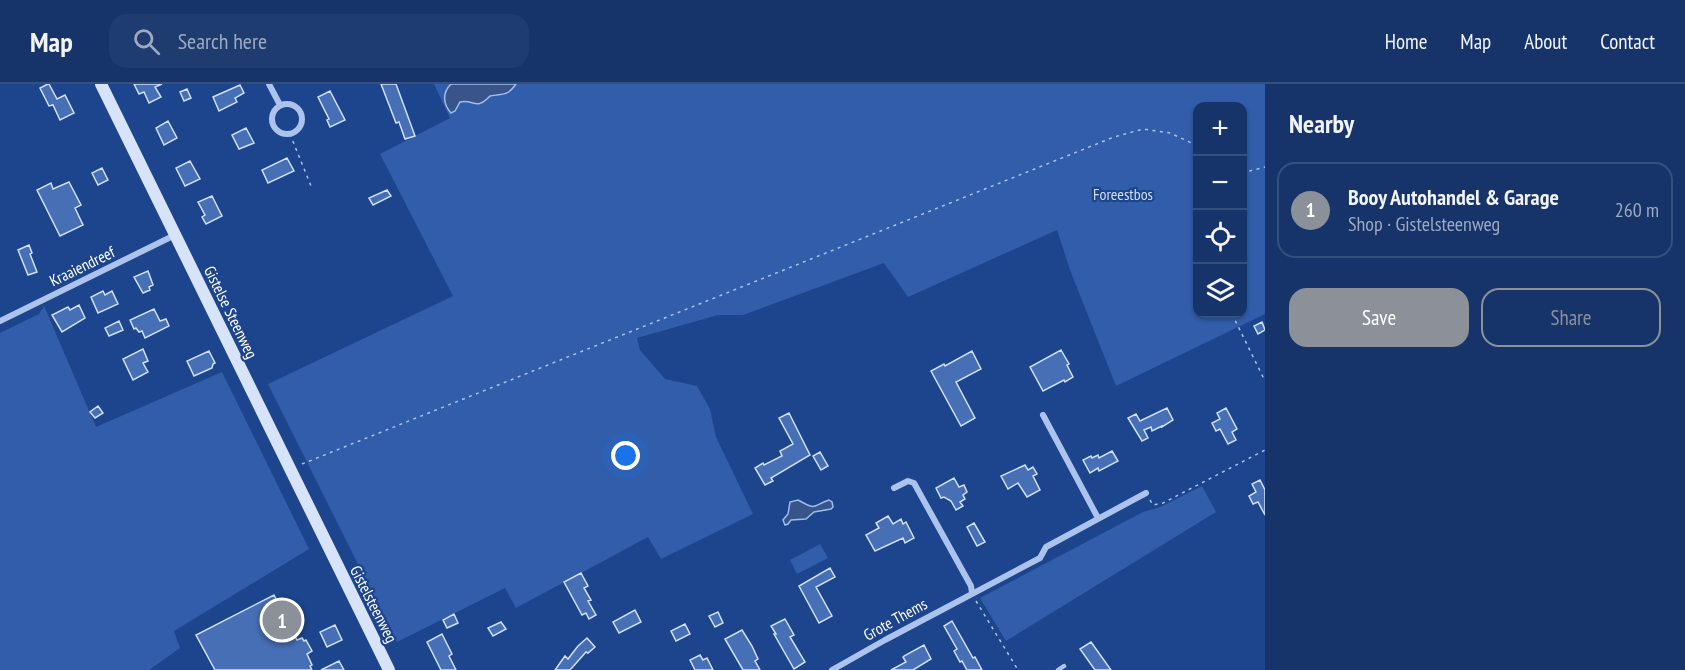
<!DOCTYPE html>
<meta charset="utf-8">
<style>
body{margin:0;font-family:"PT Sans Narrow",sans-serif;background:#1f3c70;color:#f1f3f6}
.controls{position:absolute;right:18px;top:18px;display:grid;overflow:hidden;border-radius:12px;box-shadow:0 2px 4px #0004}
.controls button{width:54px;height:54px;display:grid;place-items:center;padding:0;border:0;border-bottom:2px solid #354f7e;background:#16346a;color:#f1f3f6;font:30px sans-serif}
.you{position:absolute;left:626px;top:372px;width:21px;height:21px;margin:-15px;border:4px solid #fff;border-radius:50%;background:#1a73e8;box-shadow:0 0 0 9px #1a73e833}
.badge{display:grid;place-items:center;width:39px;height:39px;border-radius:50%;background:#8c9099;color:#fff;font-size:20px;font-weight:700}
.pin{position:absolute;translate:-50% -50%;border:3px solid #fff;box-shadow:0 2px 6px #0006}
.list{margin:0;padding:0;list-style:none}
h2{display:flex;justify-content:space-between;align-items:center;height:78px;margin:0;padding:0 24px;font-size:26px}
h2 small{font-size:20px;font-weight:400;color:#9eaac1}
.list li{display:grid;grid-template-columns:39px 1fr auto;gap:18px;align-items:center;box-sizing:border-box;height:96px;margin:0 12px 12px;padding:0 12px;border:2px solid #354f7e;border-radius:18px}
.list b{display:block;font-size:22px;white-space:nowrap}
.list p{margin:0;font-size:20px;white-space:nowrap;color:#9eaac1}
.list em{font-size:20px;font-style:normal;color:#9eaac1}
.actions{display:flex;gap:12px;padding:18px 24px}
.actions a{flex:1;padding:14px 0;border:2px solid #8c9099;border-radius:18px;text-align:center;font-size:21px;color:#8c9099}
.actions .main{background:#8c9099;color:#fff}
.icon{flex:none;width:33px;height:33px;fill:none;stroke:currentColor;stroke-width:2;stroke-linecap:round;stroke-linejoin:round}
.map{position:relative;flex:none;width:1265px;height:586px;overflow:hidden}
header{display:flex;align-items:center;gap:36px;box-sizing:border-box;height:84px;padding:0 30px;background:#16346a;border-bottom:2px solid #354f7e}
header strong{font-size:28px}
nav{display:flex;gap:33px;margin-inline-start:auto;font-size:21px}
.search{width:420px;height:54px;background:#1f3c70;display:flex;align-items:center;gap:15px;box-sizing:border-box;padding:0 21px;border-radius:18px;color:#9eaac1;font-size:22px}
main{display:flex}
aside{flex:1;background:#16346a}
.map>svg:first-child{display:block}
.green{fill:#315daa;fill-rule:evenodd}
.water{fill:#385489;stroke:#9ebdee;stroke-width:1.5}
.building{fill:#466fb5;stroke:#d0dff9;stroke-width:1.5}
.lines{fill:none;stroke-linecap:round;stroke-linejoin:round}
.path{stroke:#abc3ed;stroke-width:1.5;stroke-dasharray:3 4.5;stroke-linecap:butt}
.service{stroke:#abc3ed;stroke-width:4.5}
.minor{stroke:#abc3ed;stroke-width:6}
.secondary{stroke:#d7e3f9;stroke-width:12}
.labels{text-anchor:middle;stroke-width:4.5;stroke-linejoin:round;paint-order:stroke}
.park-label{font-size:16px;fill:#d0dff9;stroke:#1d458d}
.street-label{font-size:16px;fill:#fff;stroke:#1d458d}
</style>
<header>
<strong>Map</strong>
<div class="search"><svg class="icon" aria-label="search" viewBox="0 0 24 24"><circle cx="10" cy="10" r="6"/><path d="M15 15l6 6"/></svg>Search here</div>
<nav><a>Home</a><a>Map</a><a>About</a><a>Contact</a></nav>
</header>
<main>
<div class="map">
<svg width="1265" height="586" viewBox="0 0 1265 586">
<rect width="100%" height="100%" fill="#1d458d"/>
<path class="green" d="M434,0H451L448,3L455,27L460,18H484L490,12C503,9 507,13 516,0H1265V230L1116,302L1070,186L1057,146L908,213L884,179L743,231H718L637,254L640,266L665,295L697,302L710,325L716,353L753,430L661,475L648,453L516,524L505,504L397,558L268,300L453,212L380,70L450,34ZM1198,22H1242V230H1198Z
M44,222L96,343L222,288L309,465L174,547L180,564L149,586H0V249L39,230Z
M1202,402L1216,428L1006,557L980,514L1143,428L1160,423Z
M820,460L828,474L797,490L790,476Z"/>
<path class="water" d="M451,0H516C507,13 503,9 490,12C476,27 474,15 460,18L455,27L451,29C443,20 442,9 451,0Z
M798,416C818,427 811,422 829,416L832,418L833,423L831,425L814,428L806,435L791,436L788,440L785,441L783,436L788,430L790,418Z"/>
<path class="building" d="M48,0H49L57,15L65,11L74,29L60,36L53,21L49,22L40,4Z
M134,0H162L155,3L161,13L149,19L144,8L139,10Z
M381,0H396L415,52L405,55L399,38L396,39Z
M240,1L244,9L235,14L237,18L219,27L213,13Z
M187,5L191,14L184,17L180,8Z
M330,7L345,36L330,43L327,36L329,35L318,13Z
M168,37L177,54L164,61L156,44Z
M246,44L254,59L239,65L232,51Z
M287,74L294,87L268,99L262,86Z
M190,77L200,95L185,102L176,84Z
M102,84L108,96L98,101L92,89Z
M69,98L81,121L75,124L83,141L60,152L37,106L51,99L53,105Z
M387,106L391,112L373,121L369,114Z
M212,112L222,132L206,140L202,133L205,131L198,118Z
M29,161L32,169L30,170L37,188L28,191L18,166Z
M148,187L153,201L149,203L150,206L143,209L134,193Z
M103,207L105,211L112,207L118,220L98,229L91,213Z
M79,221L85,234L62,248L52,231L68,223L70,226Z
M154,225L160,237L166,235L169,242L145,254L142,247L139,248L136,244L134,245L130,236Z
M119,237L123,246L109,252L105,244Z
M1262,238L1265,246L1258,250L1254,242Z
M143,265L148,277L143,279L148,288L133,296L123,275Z
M1061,266L1069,280L1067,281L1073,293L1065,298L1064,296L1043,307L1030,283Z
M209,267L215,279L213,280L212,284L194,292L187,277Z
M972,267L981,285L956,298L975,334L961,342L931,287L944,280L945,282Z
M98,322L103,329L95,334L90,328Z
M1167,324L1173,336L1162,343V342L1152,347L1151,343L1144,346L1148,354L1142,357L1128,334L1136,330L1140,337Z
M1226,324L1237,345L1232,348L1236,356L1228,360L1220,345L1216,347L1212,339L1220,335L1217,329Z
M789,329L810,371L771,394L773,397L765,401L755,384L763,379L764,381L782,372L780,367L793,360L779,334Z
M1112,367L1118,377L1099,387L1098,384L1090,389L1083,376L1091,372L1092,374L1098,371L1099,374Z
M820,368L828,382L821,386L813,372Z
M1025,381L1028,386L1033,383L1037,390L1033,392L1040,406L1027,413L1018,399L1008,405L1001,392Z
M954,394L959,403L964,401L967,408L963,411L965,415L960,418L963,422L956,426L951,417L944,413L941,414L936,404Z
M1260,396L1265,406V431L1258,418L1253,420L1249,412L1256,408L1252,400Z
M888,432L893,440L901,435L903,440L906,438L914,454L905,459L903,454L875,467L866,451L879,444L876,439Z
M974,439L985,458L977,462L967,443Z
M830,484L835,493L816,503L832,532L819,539L799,502Z
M581,489L588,502L584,504L591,516L588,517L596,531L589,535L586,529L582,531L564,498Z
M274,511L297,556L302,554L304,557L306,556L312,567L307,570L312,581L310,582L312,586H215L196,551Z
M635,526L641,538L619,549L613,538Z
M718,528L723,539L715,543L709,532Z
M454,530L458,539L447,544L443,536Z
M785,535L794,551L790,553L805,578L794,585L774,550H776L771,542Z
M952,537L973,574L975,573L982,586H967L962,577L960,578L954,567L957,565L944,542Z
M501,538L506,545L493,552L488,544Z
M685,540L690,550L676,557L671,547Z
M335,541L342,556L327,563L320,548Z
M742,546L752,562L758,575L755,577L760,586H743L725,555Z
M442,550L452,570L449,572L456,586H441L427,558Z
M587,554L595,563L588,569L586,568L570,586H555L565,572L568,575L578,562Z
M1091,558L1111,586H1095L1080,565Z
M924,561L931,575L913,586H891L906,578L903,573L904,572Z
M700,571L703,576L707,574L713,586H695L690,576Z
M339,577L344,586H321Z"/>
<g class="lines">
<path class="path" d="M290,50L311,102
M1242,89L1265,83
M1232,230L1265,297
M302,380L1114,53L1143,45L1170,49L1198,62
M1150,416L1153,421L1163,419L1265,366
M976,517L1018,586"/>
<path class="service" d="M1058,586L1064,582"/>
<path class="minor" d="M269,0L280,21
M272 35a15 15 0 1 1 30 0a15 15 0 1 1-30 0Z
M0,237L175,151
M1043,331L1098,434
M894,404L908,397L914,399L971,502L972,509
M832,586L885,556L1040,474L1046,463L1146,409"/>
<path class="secondary" d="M101,0L389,586"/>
</g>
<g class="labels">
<g class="park-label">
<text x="1123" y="116">Foreestbos</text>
</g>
<g class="street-label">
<text transform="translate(82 182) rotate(-26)" y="6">Kraaiendreef</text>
<text transform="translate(231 228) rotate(64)" y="6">Gistelse Steenweg</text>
<text transform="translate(374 520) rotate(63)" y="6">Gistelsteenweg</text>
<text transform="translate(895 535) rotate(-29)" y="6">Grote Thems</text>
</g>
</g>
</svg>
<div class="controls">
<button>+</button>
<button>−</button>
<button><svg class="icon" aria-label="locate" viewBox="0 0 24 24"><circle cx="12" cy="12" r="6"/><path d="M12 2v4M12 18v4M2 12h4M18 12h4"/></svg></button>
<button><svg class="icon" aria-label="layers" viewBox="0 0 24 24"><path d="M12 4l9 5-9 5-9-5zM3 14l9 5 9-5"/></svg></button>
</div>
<div class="you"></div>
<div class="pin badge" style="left:282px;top:536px">1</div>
</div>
<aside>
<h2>Nearby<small></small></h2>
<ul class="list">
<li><span class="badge">1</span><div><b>Booy Autohandel &amp; Garage</b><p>Shop · Gistelsteenweg</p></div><em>260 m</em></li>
</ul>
<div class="actions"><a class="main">Save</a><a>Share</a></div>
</aside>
</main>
